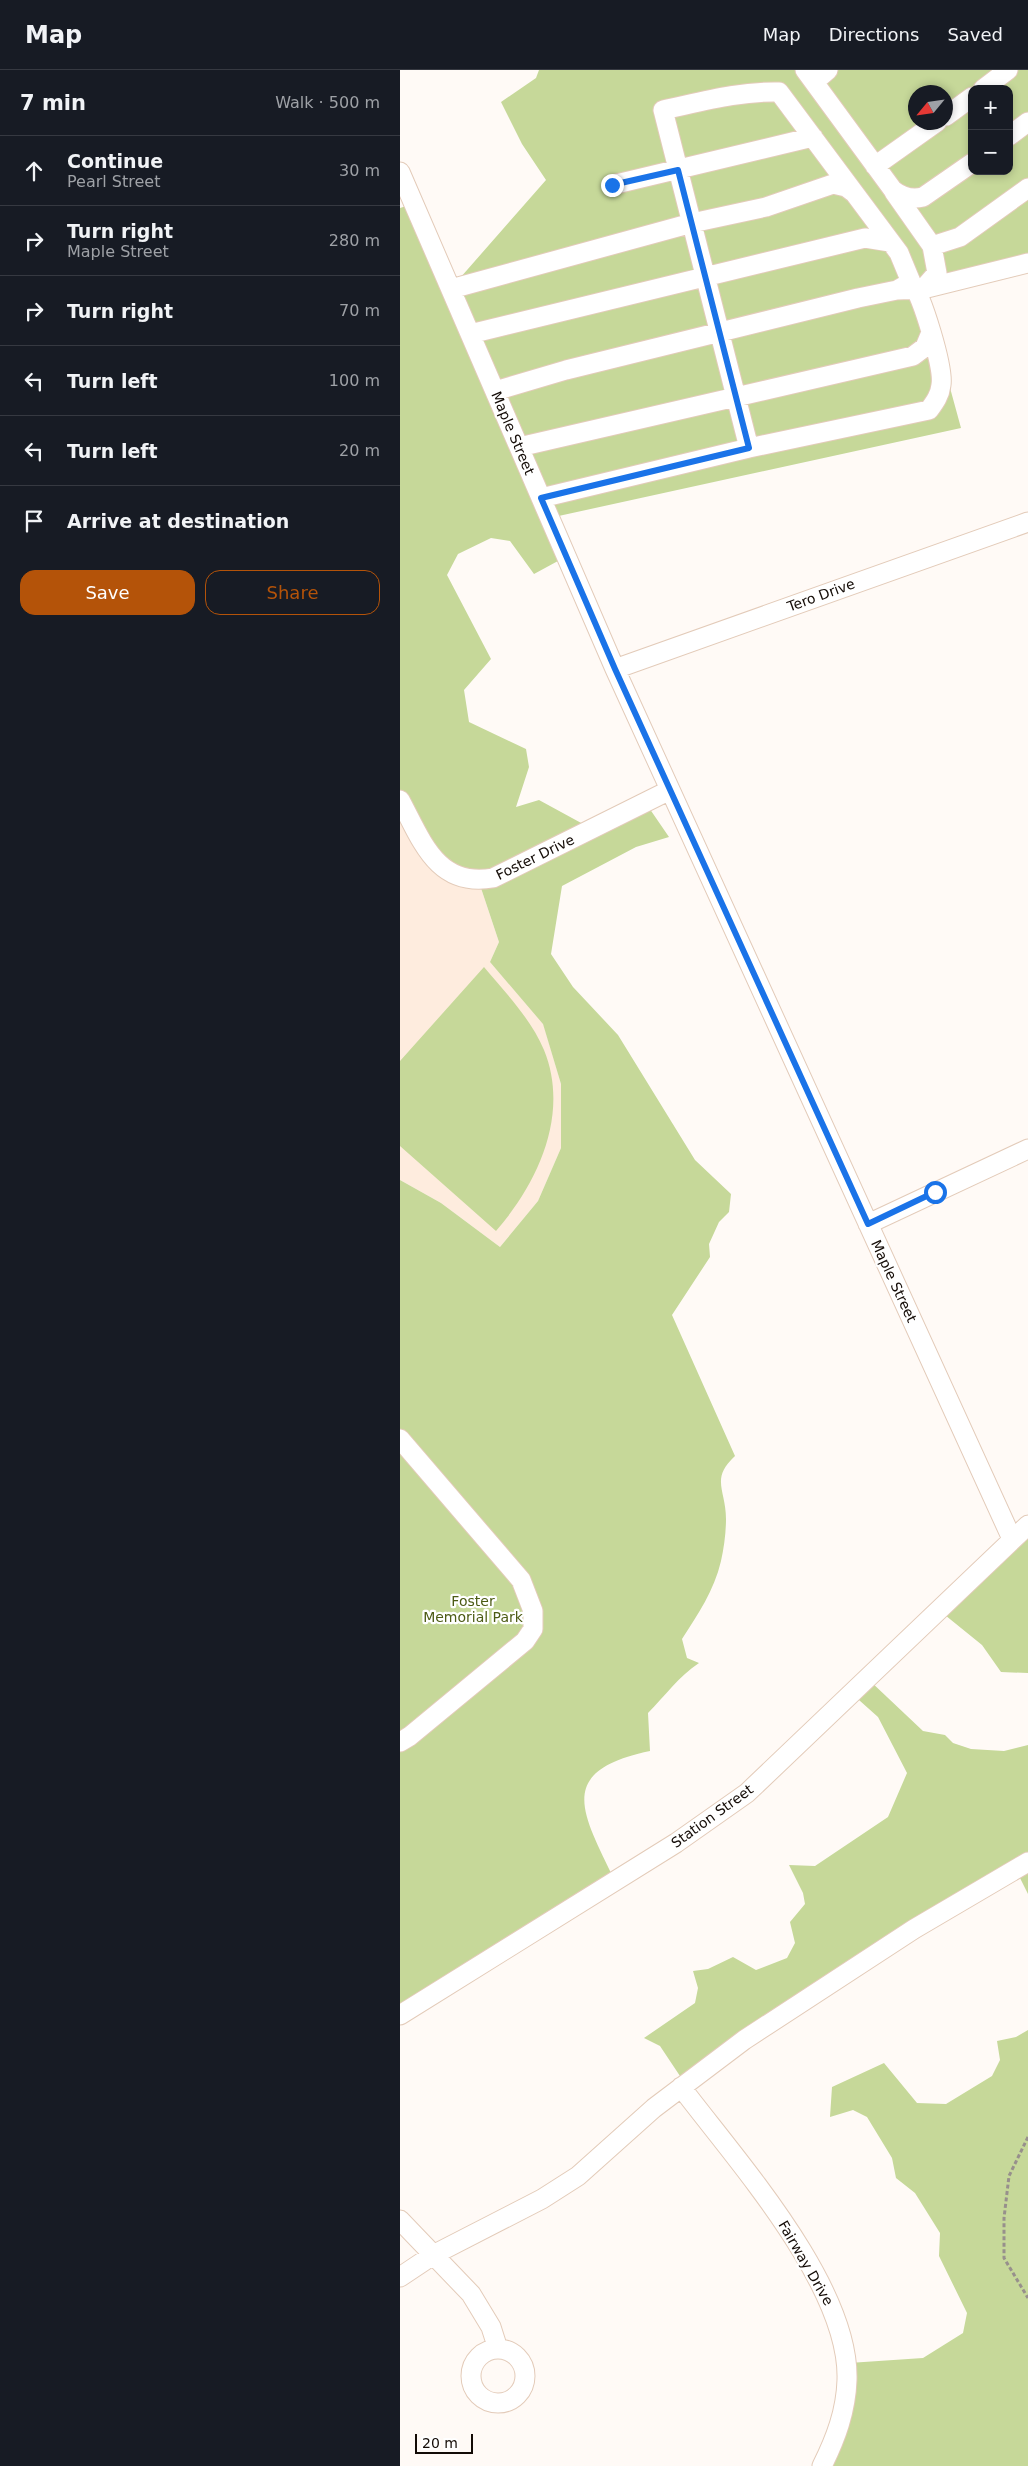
<!DOCTYPE html>
<meta charset="utf-8">
<style>
body{margin:0;font-family:"DejaVu Sans",sans-serif;background:#242831;color:#f1f3f6}
.controls{position:absolute;right:15px;top:15px;display:grid;overflow:hidden;border-radius:10px;box-shadow:0 2px 8px #0003}
.controls button{width:45px;height:45px;display:grid;place-items:center;padding:0;border:0;border-bottom:1px solid #363941;background:#171b24;color:#f1f3f6;font:25px sans-serif}
.compass{position:absolute;left:508px;top:15px;width:45px;height:45px;border-radius:50%;background:#171b24;box-shadow:0 2px 8px #0003;rotate:241deg}
.scale{position:absolute;left:15px;bottom:12px;width:58px;box-sizing:border-box;padding-left:5px;border:2px solid #130b06;border-top:0;font-size:14px;line-height:18px;white-space:nowrap;color:#130b06;-webkit-text-stroke:4px #fff;paint-order:stroke}
.stop{position:absolute;width:15px;height:15px;margin:-11px;border:4px solid #1a73e8;border-radius:50%;background:#fff}
.stop.end{background:#1a73e8;border-color:#fff;box-shadow:0 1px 5px #0008}
.list{margin:0;padding:0;list-style:none}
h2{display:flex;justify-content:space-between;align-items:center;height:65px;margin:0;padding:0 20px;font-size:21px}
h2 small{font-size:16px;font-weight:400;color:#9ea1a6}
.list li{display:grid;grid-template-columns:32px 1fr auto;gap:15px;align-items:center;box-sizing:border-box;height:70px;padding:0 20px;border-top:1px solid #363941}
.list b{display:block;font-size:19px;white-space:nowrap}
.list p{margin:0;font-size:16px;white-space:nowrap;color:#9ea1a6}
.list em{font-size:16px;font-style:normal;color:#9ea1a6}
.actions{display:flex;gap:10px;padding:15px 20px}
.actions a{flex:1;padding:11px 0;border:1px solid #b45309;border-radius:15px;text-align:center;font-size:18px;color:#b45309}
.actions .main{background:#b45309;color:#fff}
.icon{flex:none;width:28px;height:28px;fill:none;stroke:currentColor;stroke-width:2;stroke-linecap:round;stroke-linejoin:round}
.map{position:relative;flex:none;width:628px;height:2396px;overflow:hidden}
header{display:flex;align-items:center;gap:30px;box-sizing:border-box;height:70px;padding:0 25px;background:#171b24;border-bottom:1px solid #363941}
header strong{font-size:24px}
nav{display:flex;gap:28px;margin-inline-start:auto;font-size:18px}
main{display:flex}
aside{flex:1;background:#171b24}
.map>svg:first-child{display:block}
.built{fill:#feecde}
.green{fill:#c6d899;fill-rule:evenodd}
.lines{fill:none;stroke-linecap:round;stroke-linejoin:round}
.minor-casing{stroke:#e3cbb9;stroke-width:21}
.path{stroke:#97908c;stroke-width:3;stroke-dasharray:4 2.5;stroke-linecap:butt}
.minor{stroke:#fff;stroke-width:19}
.route{stroke:#1a73e8;stroke-width:6}
.labels{text-anchor:middle;stroke-width:4.5;stroke-linejoin:round;paint-order:stroke}
.street-label{font-size:14px;fill:#130b06;stroke:#fff}
.park-label{font-size:14px;fill:#4c5b15;stroke:#fff}
</style>
<header>
<strong>Map</strong>
<nav><a>Map</a><a>Directions</a><a>Saved</a></nav>
</header>
<main>
<aside>
<h2>7 min<small>Walk · 500 m</small></h2>
<ul class="list">
<li><svg class="icon" aria-label="ahead" viewBox="0 0 24 24"><path d="M12 20V5M6 11l6-6 6 6"/></svg><div><b>Continue</b><p>Pearl Street</p></div><em>30 m</em></li>
<li><svg class="icon" aria-label="right" viewBox="0 0 24 24"><path d="M7 20v-9h11M14 6l5 5-5 5"/></svg><div><b>Turn right</b><p>Maple Street</p></div><em>280 m</em></li>
<li><svg class="icon" aria-label="right" viewBox="0 0 24 24"><path d="M7 20v-9h11M14 6l5 5-5 5"/></svg><div><b>Turn right</b></div><em>70 m</em></li>
<li><svg class="icon" aria-label="left" viewBox="0 0 24 24"><path d="M17 20v-9H6M10 6l-5 5 5 5"/></svg><div><b>Turn left</b></div><em>100 m</em></li>
<li><svg class="icon" aria-label="left" viewBox="0 0 24 24"><path d="M17 20v-9H6M10 6l-5 5 5 5"/></svg><div><b>Turn left</b></div><em>20 m</em></li>
<li><svg class="icon" aria-label="arrive" viewBox="0 0 24 24"><path d="M6 21V4h12l-3 4 3 4H6"/></svg><div><b>Arrive at destination</b></div></li>
</ul>
<div class="actions"><a class="main">Save</a><a>Share</a></div>
</aside>
<div class="map">
<svg width="628" height="2396" viewBox="0 0 628 2396">
<rect width="100%" height="100%" fill="#fffaf6"/>
<path class="built" d="M0,726L78,809L99,872L90,892L143,953L161,1014V1078L138,1131L100,1177L41,1133L0,1110Z"/>
<path class="green" d="M139,0H628V193L523,219L561,358L154,447L169,485L134,504L110,471L91,468L58,484L47,505L91,589L64,620L69,652L126,679L129,697L116,737L139,730L183,754L245,732L269,767L236,777L162,816L151,884L173,917L218,965L295,1090L331,1124L329,1142L319,1152L309,1174L310,1187L272,1245L335,1386C310,1409 326,1420 326,1449C326,1462 324,1478 321,1491C314,1521 298,1544 282,1569L287,1588L299,1593C279,1606 265,1626 248,1643L250,1681C155,1701 182,1742 214,1809L0,1943V1110L41,1133L100,1177L138,1131L161,1078V1014L143,954L90,892L99,872L78,809L49,799L0,726V138L16,133L53,216L146,110L122,74L101,32L136,8ZM572,19H609V101H572ZM516,22H546V52H516Z
M84,897C105,922 131,949 144,980C170,1044 138,1113 96,1161L0,1076V991Z
M628,1458V1603L601,1602L582,1575L540,1541Z
M469,1610L523,1661L545,1665L553,1673L571,1679L604,1681L628,1675V1824L617,1802L284,2012L260,1976L244,1968L295,1933L298,1918L293,1901L308,1899L333,1887L356,1900L387,1888L395,1873L390,1852L405,1834L403,1823L389,1795L415,1796L488,1747L507,1703L478,1647L450,1622Z
M628,1960V2396H420L449,2293L523,2288L563,2263L567,2243L539,2186L540,2163L515,2123L496,2108L492,2088L467,2047L453,2040L430,2047L432,2017L484,1993L517,2033L546,2034L592,2006L600,1990L597,1971L616,1967Z"/>
<g class="lines">
<g class="minor-casing">
<path id="minor" d="M405,0L493,120C502,127 511,130 523,127L572,93
M414,12L428,0
M583,19L608,0
M546,46L572,27
M609,66L628,52
M475,96L537,52
M0,102L215,599L612,1469
M212,115L413,67
M494,122L532,176L560,167L628,118
M51,219L292,153L366,137L433,114L446,117L454,123
M523,219L628,193
M497,220L511,212L499,183L379,22C340,21 301,32 263,40L349,378L529,340C535,332 540,325 541,315C544,298 522,226 511,212
M70,264L465,168L490,172
M95,321L166,300L458,228L497,220L523,219L537,203L532,176
M119,377L513,286L525,277L530,265
M141,428L349,378
M215,599L628,452
M0,730C22,771 37,818 93,808L270,720
M468,1154L628,1079
M0,1369L121,1510L133,1541V1559L125,1571L10,1666L0,1672
M0,1945L276,1773L347,1723L628,1455
M281,2017C336,2090 450,2216 447,2310C446,2341 436,2368 422,2396
M0,2150L71,2224L91,2257L98,2279
M0,2207L33,2185L142,2129L178,2106L254,2038L344,1970L514,1859L628,1792
M71 2306a27 27 0 1 1 54 0a27 27 0 1 1-54 0Z"/>
</g>
<path class="path" d="M628,2067L609,2106L604,2148V2188L628,2228"/>
<use href="#minor" class="minor"/>
</g>
<g class="lines">
<path class="route" d="M212,115L278,100L349,378L141,428L215,599L468,1154L535,1122"/>
</g>
<g class="labels">
<g class="street-label">
<text transform="translate(113 363) rotate(67)" y="5">Maple Street</text>
<text transform="translate(421 525) rotate(-20)" y="5">Tero Drive</text>
<text transform="translate(135 787) rotate(-26)" y="5">Foster Drive</text>
<text transform="translate(494 1211) rotate(65)" y="5">Maple Street</text>
<text transform="translate(312 1746) rotate(-36)" y="5">Station Street</text>
<text transform="translate(406 2193) rotate(60)" y="5">Fairway Drive</text>
</g>
<g class="park-label">
<text x="73" y="1536">Foster<tspan x="73" dy="16">Memorial Park</tspan></text>
</g>
</g>
</svg>
<div class="controls">
<button>+</button>
<button>−</button>
</div>
<svg class="compass" viewBox="-18 -18 36 36"><path d="M0-13l5 13h-10z" fill="#e53935"/><path d="M0 13l5-13h-10z" fill="#9ea1a6"/></svg>
<div class="scale">20 m</div>
<div class="stop" style="left:535px;top:1122px"></div>
<div class="stop end" style="left:212px;top:115px"></div>
</div>
</main>
